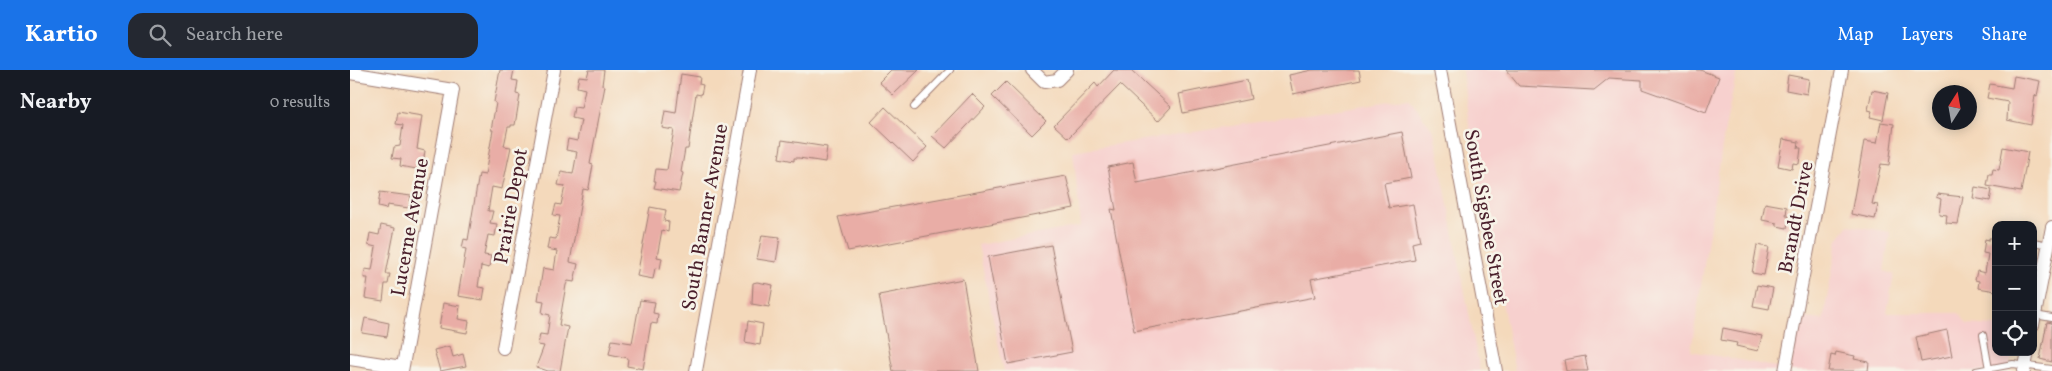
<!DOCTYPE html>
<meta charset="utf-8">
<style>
body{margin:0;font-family:Vollkorn,serif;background:#242831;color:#f1f3f6}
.controls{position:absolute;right:15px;bottom:15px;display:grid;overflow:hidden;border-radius:10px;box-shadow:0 2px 12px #0003}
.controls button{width:45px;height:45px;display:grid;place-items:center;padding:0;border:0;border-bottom:1px solid #363941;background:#171b24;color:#f1f3f6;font:25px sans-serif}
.compass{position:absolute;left:1582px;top:15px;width:45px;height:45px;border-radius:50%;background:#171b24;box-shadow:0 2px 12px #0003;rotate:11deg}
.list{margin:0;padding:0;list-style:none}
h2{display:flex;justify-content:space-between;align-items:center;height:65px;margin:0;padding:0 20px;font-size:21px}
h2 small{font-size:16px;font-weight:400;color:#9ea1a6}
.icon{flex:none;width:28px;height:28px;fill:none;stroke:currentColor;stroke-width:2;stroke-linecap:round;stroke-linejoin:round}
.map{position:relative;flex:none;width:1702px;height:301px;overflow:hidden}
header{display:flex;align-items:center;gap:30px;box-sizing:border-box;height:70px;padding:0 25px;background:#1a73e8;color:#fff}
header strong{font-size:24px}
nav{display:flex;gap:28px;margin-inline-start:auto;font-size:18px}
.search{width:350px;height:45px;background:#242831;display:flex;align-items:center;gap:12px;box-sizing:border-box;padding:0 18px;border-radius:15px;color:#9ea1a6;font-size:19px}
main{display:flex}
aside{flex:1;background:#171b24}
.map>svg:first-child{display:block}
.built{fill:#f7d0ce}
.building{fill:#e9ada6}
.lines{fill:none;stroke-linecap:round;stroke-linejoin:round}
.lane-casing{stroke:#9f7c73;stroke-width:8}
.street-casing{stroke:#9f7c73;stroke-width:14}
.lane{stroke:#fff;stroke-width:6}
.street{stroke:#fff;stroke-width:12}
.labels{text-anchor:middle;stroke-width:5;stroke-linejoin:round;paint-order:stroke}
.street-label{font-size:20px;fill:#4a1f2b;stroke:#f7f3e8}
</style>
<header>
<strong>Kartio</strong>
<div class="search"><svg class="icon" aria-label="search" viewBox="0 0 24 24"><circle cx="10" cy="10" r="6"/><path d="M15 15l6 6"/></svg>Search here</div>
<nav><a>Map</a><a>Layers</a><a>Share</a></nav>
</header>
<main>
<aside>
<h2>Nearby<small>0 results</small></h2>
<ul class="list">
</ul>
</aside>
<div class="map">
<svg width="1702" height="301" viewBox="0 0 1702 301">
<rect width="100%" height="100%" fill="#f7f3e8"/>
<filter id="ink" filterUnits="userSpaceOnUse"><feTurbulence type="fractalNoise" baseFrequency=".02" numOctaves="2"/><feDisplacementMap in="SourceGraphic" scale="10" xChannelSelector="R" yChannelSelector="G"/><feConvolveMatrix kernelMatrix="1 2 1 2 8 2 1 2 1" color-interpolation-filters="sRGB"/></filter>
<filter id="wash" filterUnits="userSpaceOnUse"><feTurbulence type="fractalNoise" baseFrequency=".0096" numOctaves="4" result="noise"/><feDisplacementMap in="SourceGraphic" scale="20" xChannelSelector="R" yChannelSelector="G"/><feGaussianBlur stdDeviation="1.12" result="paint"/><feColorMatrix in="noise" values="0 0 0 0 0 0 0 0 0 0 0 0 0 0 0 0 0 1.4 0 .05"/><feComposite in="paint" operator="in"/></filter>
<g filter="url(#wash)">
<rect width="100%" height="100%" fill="#f4d9bb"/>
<path class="built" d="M1112,0H1387L1374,64L1341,281L1431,298L1430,301H1165L1119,54Z
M1059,28L1084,62L1130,301H654L628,175L731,156L723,81Z
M1499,155L1540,162L1534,201L1544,204L1537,243H1609L1617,254L1646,256V282H1661L1662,286L1659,301H1440L1447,247L1473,250L1488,169Z"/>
<g id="blocks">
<path class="building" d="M150,0H164L162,10L168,11L166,24L170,25L165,55H161V57H158L154,76L161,77L152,119L142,117L138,141H143L140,153L147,154L145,166L138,165L134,185L141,186L139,198L131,196L128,217L135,218L133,230L108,226L116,179L112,178L114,169L118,170L129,104L135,105L143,60H141L146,33L144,32Z
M239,0H254L252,15L255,16L240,94L243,95L239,117L238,120L233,119L220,192L228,194L224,212L218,211L216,215L209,255L218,257L210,301H198L186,297L194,276L188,275L190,264L197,265L200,245L192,243L194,231L188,230L193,198L204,200L207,181L197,179L199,168L206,169L210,146L203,145L206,134L211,135L215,116L208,115L211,102L223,104L227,82L216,80L218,69L227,71L231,50L222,48L224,37L231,38L235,19L227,17L229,6L237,7Z
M541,0H569L543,25L529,12Z
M764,0H781L821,37L808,51L770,15L718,68L704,55L745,13L748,17Z
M962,0H1009L1011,10L943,24L939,5Z
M1156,0H1350L1369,7L1356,42L1292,19V10L1259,8L1244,20L1169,16Z
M331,4L350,7L349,14L353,15L351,25L346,24L338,79H335L331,102L333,103L329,122L304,118L306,111H304L306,99L317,100L324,60L312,58L315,41L326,43Z
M1438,5L1459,9L1457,24L1436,20Z
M1664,6L1690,11L1687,26L1685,25L1681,55L1657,50L1658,32L1637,28L1640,14L1662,18Z
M897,10L901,29L833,43L829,24Z
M656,12L696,51L682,65L642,26Z
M1522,20L1538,23L1533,50L1520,47L1522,41L1518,40Z
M622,24L635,37L596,78L582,66Z
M535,37L577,77L563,92L521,52Z
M48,42L72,46L67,79L75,81L72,100L50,96L51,89L42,88L44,77L50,76L53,55L46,54Z
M1531,52L1544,54L1539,95L1531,94L1522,134L1528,135L1525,149L1501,144L1514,71L1527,73Z
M1052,62L1061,108L1034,113L1039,138L1063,134L1070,171L1062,173L1065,190L961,209L965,227L784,261L761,139L766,140L758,97L783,92L787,113Z
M1433,69L1449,72L1448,78H1451L1449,94L1443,93L1442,99L1428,96Z
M432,70L477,77L475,92L449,88H444V91L429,88Z
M1653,77L1678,82L1671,122L1637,116L1639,104H1642L1643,99L1649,100Z
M716,106L724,138L498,181L488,147Z
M1625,117L1642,120L1640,131L1623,128Z
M30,122L61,126L59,138L37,135L36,139L28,137Z
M1587,124L1613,127L1608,154L1596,153L1597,145L1589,144L1591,129L1586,127Z
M1415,133L1437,137L1436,146H1439L1437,158L1427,156V153L1412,150Z
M300,137L316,140L314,151L319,152L318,162L312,160L307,187L312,188L310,199L305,198L303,209L287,206Z
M31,155L45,158L36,204H40L38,214H35L33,231L15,228L18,208H14L15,199L22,200L26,177L18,175L20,163L29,165Z
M412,165L430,167L426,192L407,189Z
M1639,168H1646V221L1628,218L1629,211L1625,210L1627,201L1635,203L1638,184L1633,183L1635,169L1639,170Z
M701,175L722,282L658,294L638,187Z
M1407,175L1419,177L1414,205L1402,203Z
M613,209L629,301H543L529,225Z
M407,212L423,215L419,237L402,234L403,213Z
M1407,215L1423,218L1419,239L1403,236Z
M290,230L305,232L303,243L308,244L307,254L301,253L293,299L277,296L278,288L259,284L262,270L282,273Z
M93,233L110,236L108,249L119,251L117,263L89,258Z
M15,248L39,253L37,267L12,263Z
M398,251L413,254L410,275L395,272Z
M1697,252L1702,253V292L1690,289Z
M1373,258L1412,266L1408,281L1386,276L1387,273L1371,270Z
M1597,260L1602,286L1571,292L1566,267Z
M100,276L103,287L113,284L116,296L90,301L84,280Z
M1486,282L1505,286L1504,289L1519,292L1518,301H1478L1481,285L1485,286Z
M1235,286L1238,301H1216L1214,290Z"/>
</g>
</g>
<g filter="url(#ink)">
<use href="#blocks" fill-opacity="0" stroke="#9f7c73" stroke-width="1"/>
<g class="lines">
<g class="lane-casing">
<path id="lane" d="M564,37L600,0
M1683,172L1699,175
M1685,245L1702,248
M1633,265L1639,299
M1626,301L1663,294L1702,299"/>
</g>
<g class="street-casing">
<path id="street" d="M682,0L694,12L707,10L717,0
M1090,0L1146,301
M0,3L103,20L52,301
M1683,255L1702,157
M153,278L204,0
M0,289L52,297
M346,301L400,0
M1435,301L1492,0
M1674,301L1678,282"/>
</g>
<use href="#lane" class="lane"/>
<use href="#street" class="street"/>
</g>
</g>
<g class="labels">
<g class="street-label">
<text transform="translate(160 136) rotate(-80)" y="7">Prairie Depot</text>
<text transform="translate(354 147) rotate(-80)" y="7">South Banner Avenue</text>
<text transform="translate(1137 147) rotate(80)" y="7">South Sigsbee Street</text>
<text transform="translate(1445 147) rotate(-79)" y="7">Brandt Drive</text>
<text transform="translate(59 157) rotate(-80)" y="7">Lucerne Avenue</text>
</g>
</g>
</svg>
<div class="controls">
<button>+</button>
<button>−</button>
<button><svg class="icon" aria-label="locate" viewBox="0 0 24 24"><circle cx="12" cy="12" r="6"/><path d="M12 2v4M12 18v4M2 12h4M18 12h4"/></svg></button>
</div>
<svg class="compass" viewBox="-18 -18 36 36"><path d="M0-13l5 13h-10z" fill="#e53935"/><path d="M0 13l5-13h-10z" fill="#9ea1a6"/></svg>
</div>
</main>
